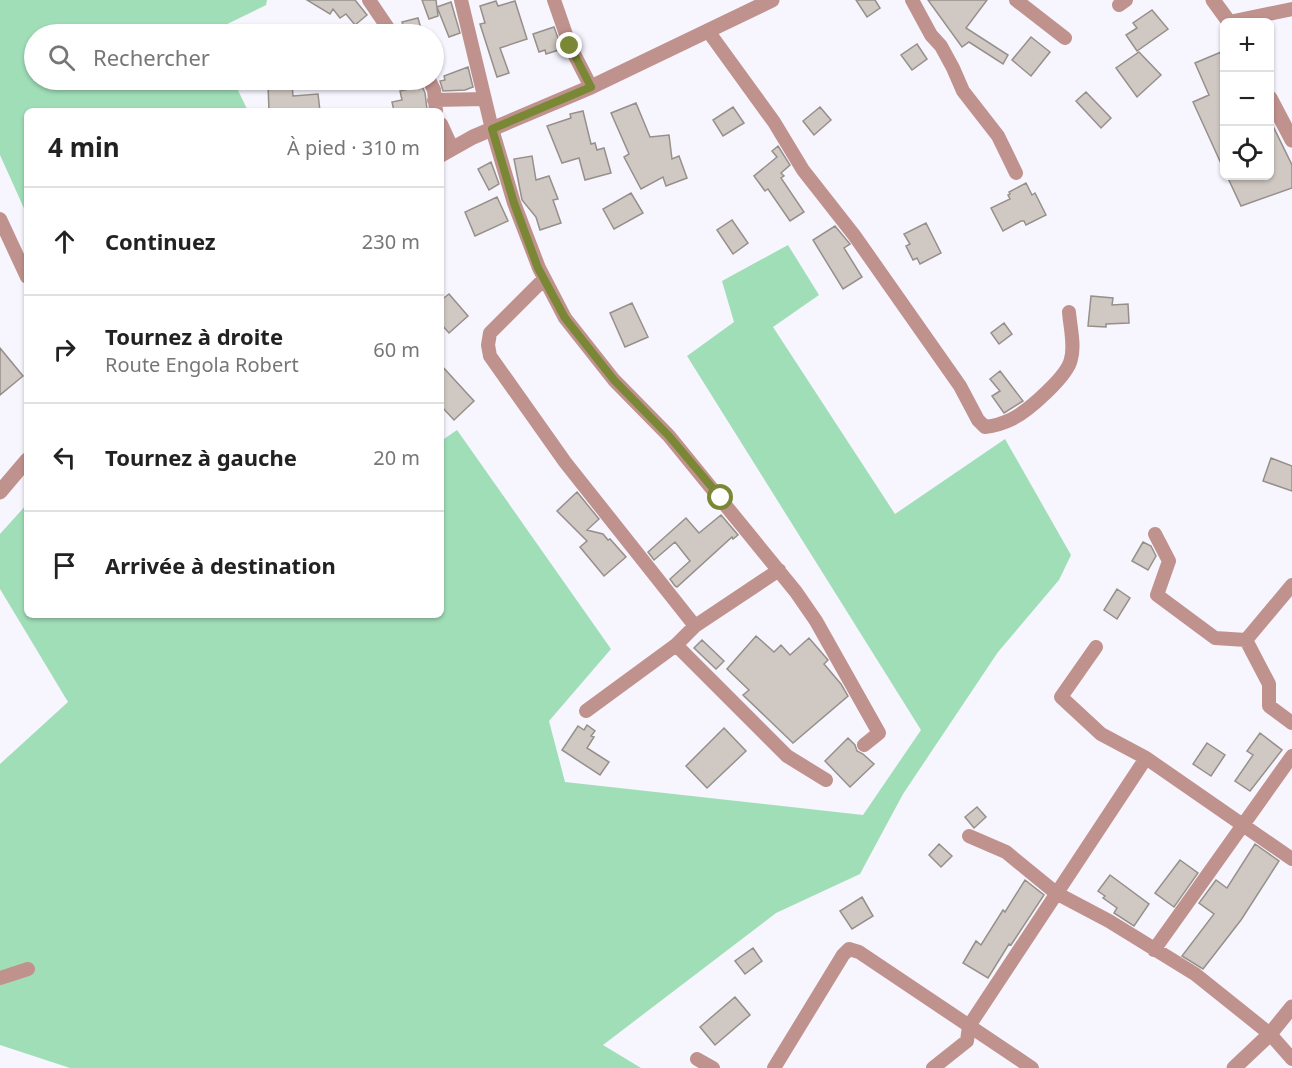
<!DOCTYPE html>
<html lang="fr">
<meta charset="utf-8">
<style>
body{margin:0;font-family:"Noto Sans",sans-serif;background:#f6f6f6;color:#222}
.controls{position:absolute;right:18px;top:18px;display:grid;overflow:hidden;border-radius:9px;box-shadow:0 2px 4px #0004}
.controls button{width:54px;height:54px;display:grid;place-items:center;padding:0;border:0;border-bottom:2px solid #e0e0e0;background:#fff;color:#222;font:30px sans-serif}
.stop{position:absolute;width:18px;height:18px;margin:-14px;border:4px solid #7a8835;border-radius:50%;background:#fff}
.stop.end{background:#7a8835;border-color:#fff;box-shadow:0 2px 6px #0008}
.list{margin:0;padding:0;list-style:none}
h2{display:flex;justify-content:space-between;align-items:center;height:78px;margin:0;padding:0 24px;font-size:26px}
h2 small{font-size:20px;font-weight:400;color:#767676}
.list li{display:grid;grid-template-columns:39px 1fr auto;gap:18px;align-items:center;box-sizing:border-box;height:108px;padding:0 24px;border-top:2px solid #e0e0e0}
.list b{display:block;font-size:22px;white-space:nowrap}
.list p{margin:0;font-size:20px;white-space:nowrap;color:#767676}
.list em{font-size:20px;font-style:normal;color:#767676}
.icon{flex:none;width:33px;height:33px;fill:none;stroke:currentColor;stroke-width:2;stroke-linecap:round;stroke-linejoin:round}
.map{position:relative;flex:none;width:1292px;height:1068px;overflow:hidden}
.search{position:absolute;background:#fff;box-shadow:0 2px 4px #0004;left:24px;top:24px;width:420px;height:66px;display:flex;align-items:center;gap:15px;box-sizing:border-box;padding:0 21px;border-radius:33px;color:#767676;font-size:22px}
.panel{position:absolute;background:#fff;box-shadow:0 2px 4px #0004;left:24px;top:108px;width:420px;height:510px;border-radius:9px}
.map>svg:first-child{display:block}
.green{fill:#a0deb8}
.building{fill:#d0c9c3;stroke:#968f8a;stroke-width:1.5}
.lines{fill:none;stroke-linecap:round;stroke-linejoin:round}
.minor{stroke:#c0928e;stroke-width:14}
.tertiary{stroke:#c0928e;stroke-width:15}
.route{stroke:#7a8835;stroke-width:8}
</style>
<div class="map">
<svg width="1292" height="1068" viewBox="0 0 1292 1068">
<rect width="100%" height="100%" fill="#f7f5fe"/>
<path class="green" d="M0,0H267L266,5L211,32V34H34V80H233L248,111H27V215L0,155Z
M788,245L819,295L773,327L895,514L1005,439L1071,555L1059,580L998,652L903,794L860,874L776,913L603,1045L641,1068H70L0,1045V764L68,702L0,589V534L27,504V615H441V441L457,430L611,649L549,721L565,782L863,815L921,730L687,356L734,322L722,281Z"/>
<path class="building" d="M307,0H355L367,15L355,25L346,14L340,18L333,9L330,14Z
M422,0H436L438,16L429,19Z
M856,0H875L880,8L867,17Z
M928,0H987L966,28L1008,55L1003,64L969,42L962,47Z
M496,1L498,6L515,1L527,39L500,48L509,73L497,77L480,24L485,23L480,6Z
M451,2L460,33L449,37L437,7Z
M1152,10L1168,29L1137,51L1126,35L1137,28L1133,23Z
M418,18L422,32L406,34L402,22Z
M554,27L562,49L546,54L545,50L539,52L533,34Z
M1031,37L1050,52L1031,76L1012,60Z
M917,44L927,59L912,70L901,55Z
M1139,52L1161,75L1137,97L1116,68Z
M1221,52L1224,61V170L1193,102L1209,95L1195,63Z
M468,67L473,87L465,90L443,91L440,81L445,80L444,76Z
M292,84L293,96L318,94L320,111H269L268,85Z
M422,86L425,93L427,109L394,111L392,102L402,100L400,91Z
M1086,92L1111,118L1101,128L1076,101Z
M636,103L650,137L669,135L672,159L679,156L687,178L666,186L663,177L641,189L624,157L629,154L611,113Z
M733,107L744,123L723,136L713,120Z
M820,107L831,120L814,135L803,121Z
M583,111L591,144L595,143L597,150L604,148L611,173L585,180L579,158L562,163L547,126L571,118L570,114Z
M1269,118L1292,165V188L1241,206L1227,176H1269Z
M778,146L790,165L781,173L784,176L781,178L804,212L790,221L768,189L765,191L754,176L777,157L772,151Z
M532,156L536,180L549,176L558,199L553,200L561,223L540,230L536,217L522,200L514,159Z
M491,162L499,184L489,190L478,169Z
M1026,183L1032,195L1035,193L1046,215L1026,225L1024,221H1021L1003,231L991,208L1010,199L1008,195L1010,194L1009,192Z
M631,193L643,213L614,229L603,209Z
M497,197L508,221L475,236L465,212Z
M732,220L748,243L733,254L717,230Z
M926,223L941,253L920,264L917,258L913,260L906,246L910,244L904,234Z
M835,226L850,244L844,248L862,277L843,289L813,240Z
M449,294L468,316L449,333L441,324V300Z
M1091,296L1113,298L1112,305L1128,304L1129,323L1106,324V327L1088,326Z
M632,303L648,337L625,347L610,313Z
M1004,323L1012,334L999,344L991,333Z
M0,348L23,376L0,395Z
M441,365L474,401L454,420L441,406Z
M1000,371L1023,401L1004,413L992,396L1000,391L990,379Z
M1271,458L1292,466V491L1263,481Z
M577,492L599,519L587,530L603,534L608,540L610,539L626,557L604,576L580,547L587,541L557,511Z
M721,515L738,535L733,539L732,537L677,587L675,586L670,579L690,561L675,542L654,560L648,552L686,518L699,533Z
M1143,542L1151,546L1156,556L1148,570L1132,561Z
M1117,589L1130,598L1117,619L1104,610Z
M756,636L774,652L781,645L790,655L809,638L828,660L824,664L841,684L848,696L793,743L743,695L749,690L727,669Z
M702,640L724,661L716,669L694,648Z
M587,725L595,731L591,736L594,737L587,748L609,762L600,775L562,750L578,726L584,730Z
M724,728L746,751L707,788L686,766Z
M1260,733L1282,750L1250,791L1235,781L1253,755L1247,751Z
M848,738L855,745L857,751L863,754L874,764L850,787L825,761Z
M1207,743L1225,755L1211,776L1193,764Z
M977,807L986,817L974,828L965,817Z
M939,844L952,856L941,867L929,855Z
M1255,844L1279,861L1241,920L1203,969L1182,956L1214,914L1199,903L1216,880L1227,888Z
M1180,860L1198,873L1174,907L1155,893Z
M1110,875L1149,904L1134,926L1114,913L1117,908L1103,898L1105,896L1098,891Z
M1025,880L1044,895L1011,945L1009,944L988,978L963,963L976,941L981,945L1003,910L1005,912Z
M862,897L873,916L852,929L840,911Z
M753,948L762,961L745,974L735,961Z
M735,997L750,1015L715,1045L700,1027Z"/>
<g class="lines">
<path class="minor" d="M369,0L392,34
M461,0L492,129L514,203L539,268L565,318L614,380L669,436L796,592L816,621L879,733L864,745
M554,0L570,46L591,87
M912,0L931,35L941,46L953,68L963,91L998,136L1016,173
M1016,0L1065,38
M1119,5L1126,0
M1229,22L1292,9
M708,31L774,122L803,170L854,235L960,386L978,420L985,427C994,426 1004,423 1012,419C1028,411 1068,376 1071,359C1075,345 1070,326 1069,312
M429,80L434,90L436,111
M434,100L485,99
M441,124L452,148
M0,219L27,277
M544,279L490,333L488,345L490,356L565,462L695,626
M1155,534L1169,561L1157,595L1215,638L1246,640L1292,585
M1246,640L1269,684V706L1292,723
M676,645L787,756L826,780
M1096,647L1061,697L1101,734L1146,758L1292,859
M586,711L676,645L695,626L779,570
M969,836L1006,852L1056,893L1109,921L1195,974L1270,1034L1292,1059
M1154,950L1292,756
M0,978L28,969
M697,1059L713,1068
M774,1068L843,955L849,949L859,952L1032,1068
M933,1068L967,1041L969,1026L1146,758"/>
<path class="tertiary" d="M1213,0L1229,22
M1270,98L1292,140
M441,155L473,137L591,87L772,0
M0,492L27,460
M1234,1068L1270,1034L1292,1007"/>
</g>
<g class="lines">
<path class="route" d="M570,46L591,87L492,129L514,203L538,268L565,318L614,380L669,436L721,498"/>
</g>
</svg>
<div class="controls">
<button>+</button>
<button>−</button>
<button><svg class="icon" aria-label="locate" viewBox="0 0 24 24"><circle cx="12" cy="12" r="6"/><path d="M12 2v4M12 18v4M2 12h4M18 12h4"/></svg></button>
</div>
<div class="stop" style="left:721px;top:498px"></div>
<div class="stop end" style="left:570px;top:46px"></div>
<div class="search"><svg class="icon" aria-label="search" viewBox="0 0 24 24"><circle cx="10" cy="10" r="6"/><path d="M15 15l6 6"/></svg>Rechercher</div>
<section class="panel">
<h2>4 min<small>À pied · 310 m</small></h2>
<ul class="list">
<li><svg class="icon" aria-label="ahead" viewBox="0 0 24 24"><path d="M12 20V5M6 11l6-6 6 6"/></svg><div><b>Continuez</b></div><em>230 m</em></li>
<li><svg class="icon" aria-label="right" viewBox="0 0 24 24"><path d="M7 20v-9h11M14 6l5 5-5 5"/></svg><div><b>Tournez à droite</b><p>Route Engola Robert</p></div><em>60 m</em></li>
<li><svg class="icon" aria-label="left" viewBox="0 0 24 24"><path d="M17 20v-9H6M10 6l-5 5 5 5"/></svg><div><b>Tournez à gauche</b></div><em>20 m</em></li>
<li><svg class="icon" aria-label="arrive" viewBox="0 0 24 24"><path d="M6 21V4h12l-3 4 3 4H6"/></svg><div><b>Arrivée à destination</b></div></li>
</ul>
</section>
</div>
